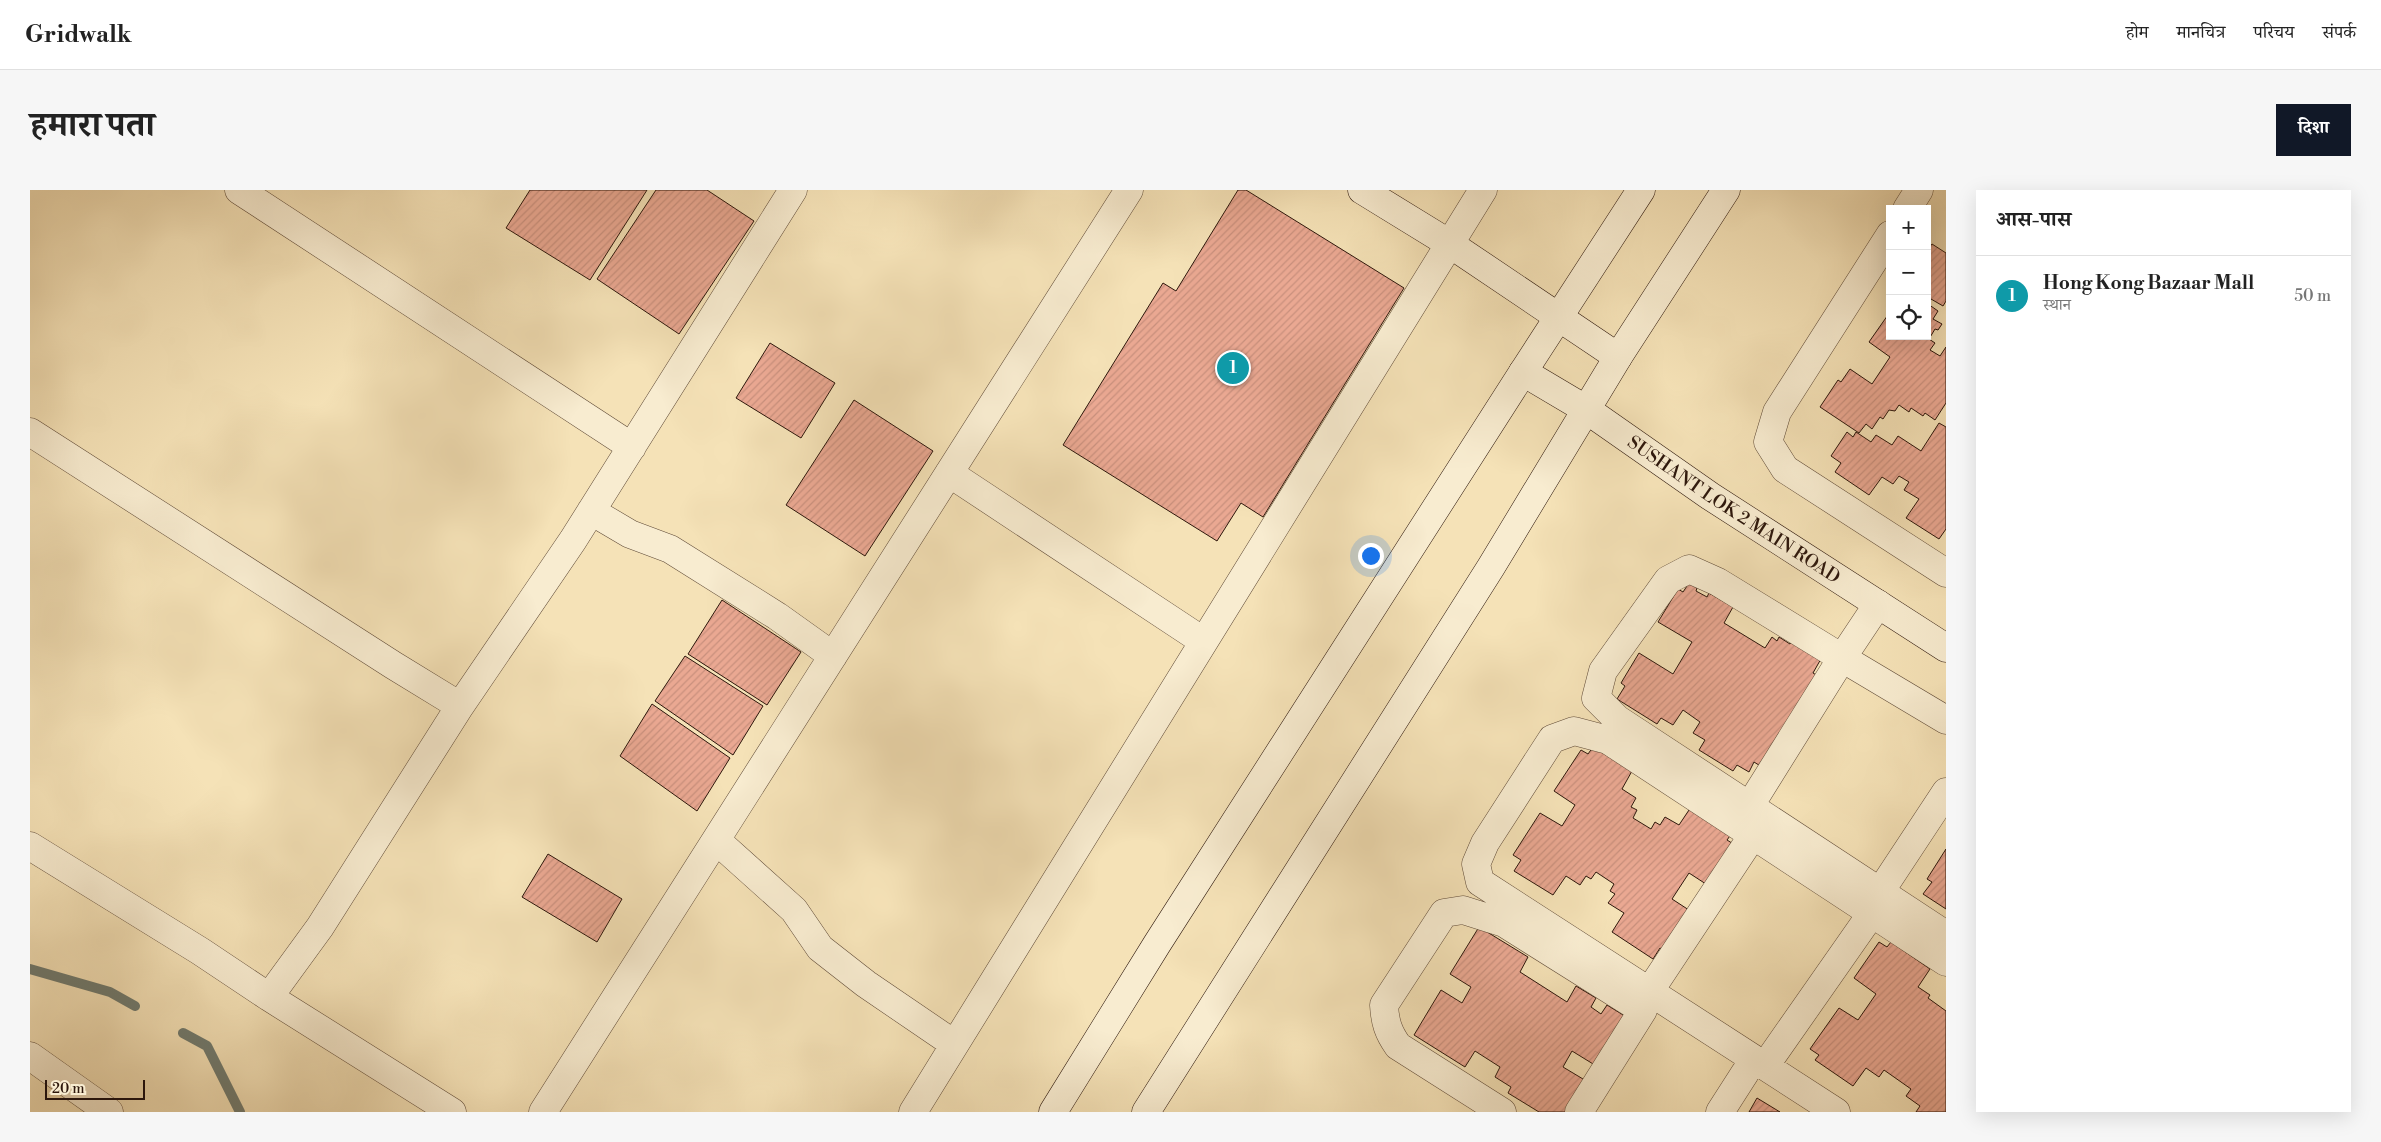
<!DOCTYPE html>
<html lang="hi">
<meta charset="utf-8">
<style>
body{margin:0;font-family:"Libre Bodoni","Noto Serif Devanagari",serif;background:#f6f6f6;color:#222}
.controls{position:absolute;right:15px;top:15px;display:grid;overflow:hidden;border-radius:0px;box-shadow:0 5px 20px #0002}
.controls button{width:45px;height:45px;display:grid;place-items:center;padding:0;border:0;border-bottom:1px solid #e0e0e0;background:#fff;color:#222;font:25px sans-serif}
.scale{position:absolute;left:15px;bottom:12px;width:100px;box-sizing:border-box;padding-left:5px;border:2px solid #2d170c;border-top:0;font-size:14px;line-height:18px;white-space:nowrap;color:#2d170c;-webkit-text-stroke:4px #f8ecd0;paint-order:stroke}
.you{position:absolute;left:1340px;top:365px;width:18px;height:18px;margin:-12px;border:4px solid #fff;border-radius:50%;background:#1a73e8;box-shadow:0 0 0 8px #1a73e833}
.badge{display:grid;place-items:center;width:32px;height:32px;border-radius:50%;background:#111827;color:#fff;font-size:16px;font-weight:700}
.pin{position:absolute;translate:-50% -50%;border:2px solid #fff;box-shadow:0 1px 5px #0006}
.list{margin:0;padding:0;list-style:none}
h2{display:flex;justify-content:space-between;align-items:center;height:65px;margin:0;padding:0 20px;font-size:21px}
h2 small{font-size:16px;font-weight:400;color:#767676}
.list li{display:grid;grid-template-columns:32px 1fr auto;gap:15px;align-items:center;box-sizing:border-box;height:80px;padding:0 20px;border-top:1px solid #e0e0e0}
.list b{display:block;font-size:19px;white-space:nowrap}
.list p{margin:0;font-size:16px;white-space:nowrap;color:#767676}
.list em{font-size:16px;font-style:normal;color:#767676}
.icon{flex:none;width:28px;height:28px;fill:none;stroke:currentColor;stroke-width:2;stroke-linecap:round;stroke-linejoin:round}
.map{position:relative;flex:none;width:1916px;height:922px;overflow:hidden;border-radius:0px}
header{display:flex;align-items:center;gap:30px;box-sizing:border-box;height:70px;padding:0 25px;background:#fff;border-bottom:1px solid #e0e0e0}
header strong{font-size:24px}
nav{display:flex;gap:28px;margin-inline-start:auto;font-size:18px}
.intro{display:flex;align-items:center;justify-content:space-between;box-sizing:border-box;height:120px;padding:0 30px}
h1{margin:0;font-size:35px}
.button{padding:12px 22px;border-radius:0px;background:#111827;color:#fff;font-size:18px;font-weight:700}
main{display:flex;gap:30px;padding:0 30px}
aside{flex:1;background:#fff;border-radius:0px;box-shadow:0 5px 20px #0002}
.map>svg:first-child{display:block}
.lines{fill:none;stroke-linecap:round;stroke-linejoin:round}
.stream{stroke:#707b70;stroke-width:10}
.building{fill:url(#building-hatch);stroke:#2d170c}
.street-casing{stroke:#5f4a37;stroke-width:29}
.secondary-casing{stroke:#2d170c;stroke-width:29}
.street{stroke:#f8ecd0;stroke-width:28}
.secondary{stroke:#f8ecd0;stroke-width:28}
.labels{text-anchor:middle;stroke-width:4;stroke-linejoin:round;paint-order:stroke}
.street-label{font-size:18px;fill:#2d170c;stroke:#f8ecd0}
</style>
<header>
<strong>Gridwalk</strong>
<nav><a>होम</a><a>मानचित्र</a><a>परिचय</a><a>संपर्क</a></nav>
</header>
<div class="intro"><h1>हमारा पता</h1><a class="button">दिशा</a></div>
<main>
<div class="map">
<svg width="1916" height="922" viewBox="0 0 1916 922">
<defs>
<pattern id="building-hatch" width="6" height="6" patternUnits="userSpaceOnUse" patternTransform="scale(1.25)"><rect width="6" height="6" fill="#eaa892"/><path d="M-1 1l2-2M0 6l6-6M5 7l2-2" fill="none" stroke="#c9907d"/></pattern>
</defs>
<rect width="100%" height="100%" fill="#f5e2b7"/>
<filter id="stains"><feTurbulence type="fractalNoise" baseFrequency=".004" numOctaves="4"/><feColorMatrix values="0 0 0 0 .2 0 0 0 0 .09 0 0 0 0 .02 0 0 0 .5 -.17"/></filter>
<radialGradient id="worn" r=".72"><stop offset=".6" stop-color="#630" stop-opacity="0"/><stop offset="1" stop-color="#630" stop-opacity=".3"/></radialGradient>
<g class="lines">
<path class="stream" d="M0,779L80,802L105,816
M153,843L177,856L210,922"/>
</g>
<path class="building" d="M500,0H617L560,90L476,38Z
M626,0H677L724,31L649,144L567,89Z
M1208,0H1216L1374,98L1233,327L1211,313L1187,351L1033,255L1133,93L1146,101Z
M1902,54L1916,63V111L1913,116L1901,109L1898,114L1908,121L1903,129L1912,134L1908,140L1905,139L1899,149L1905,153L1900,160L1910,166L1916,157V213L1905,230L1895,223L1893,226L1881,218L1879,222L1869,215L1865,221L1859,220L1853,229L1850,227L1842,239L1836,234L1829,243L1790,217L1808,190L1811,192L1820,179L1842,194L1860,167L1839,152L1860,122V146H1897V60Z
M740,153L805,193L771,248L706,208Z
M824,210L903,261L835,366L756,315Z
M1909,233L1916,237V339L1909,349L1876,328L1889,309L1874,300L1879,292L1869,286L1863,294L1852,287L1839,305L1805,282L1811,273L1801,266L1817,242L1823,247L1826,242L1841,252L1846,245L1862,255L1868,246L1891,261Z
M1659,393L1667,398L1666,401L1677,407L1679,403L1703,417L1694,433L1735,458L1742,447L1747,451L1749,447L1760,454L1763,449L1792,467L1783,483L1788,486L1732,577L1724,572L1719,582L1707,575L1703,581L1669,560L1675,550L1663,543L1670,532L1653,520L1643,535L1631,528L1627,534L1587,509L1595,496L1591,493L1609,463L1643,484L1662,452L1628,432L1648,399L1653,402Z
M692,410L771,462L737,515L658,464Z
M655,466L733,516L703,565L625,511Z
M622,514L700,568L667,621L590,566Z
M1563,557L1602,581L1592,599L1606,608L1601,617L1607,620L1603,628L1621,639L1625,632L1630,635L1635,627L1649,635L1661,617L1702,643L1697,650L1705,655L1679,696L1659,683L1642,709L1662,722L1637,762L1630,758L1623,769L1582,742L1594,723L1578,713L1585,704L1580,701L1584,694L1566,682L1561,689L1556,686L1550,695L1536,686L1523,705L1484,681L1491,670L1483,665L1510,623L1532,636L1545,615L1524,601L1551,560L1558,564Z
M1916,659V719L1893,704L1902,692L1897,689Z
M518,664L592,709L567,752L492,707Z
M1449,737L1498,767L1490,782L1537,812L1546,796L1566,808L1561,817L1571,824L1577,815L1598,828L1568,877L1542,861L1533,877L1558,892L1540,922H1509L1478,903L1481,897L1465,887L1470,877L1445,861L1435,877L1384,845L1411,800L1432,813L1441,797L1420,784Z
M1849,752L1857,757L1861,752L1900,779L1888,797L1900,805L1898,808L1916,821V922H1886L1890,916L1876,906L1881,899L1854,880L1849,887L1836,878L1823,896L1785,870L1789,865L1780,859L1809,818L1828,830L1846,804L1824,788Z
M1727,908L1750,922H1719Z"/>
<g class="lines">
<g class="street-casing">
<path id="street" d="M209,0L602,257
M1877,19L1889,0
M1860,45L1747,222L1738,252L1755,279L1916,383
M0,242L363,475L430,516
M919,283L1173,451
M561,321L600,344L640,359L747,426L803,466
M1848,414L1812,468L1688,392L1659,379L1638,390L1573,481L1566,508L1587,529L1916,745
M1719,617L1812,468L1916,530
M686,650L764,720L790,758L836,794L924,854
M0,656L170,761L239,807L422,922
M1850,702L1916,602
M1619,802L1723,645
M239,807L290,737L430,516L543,350L763,0
M0,866L79,922
M1735,876L1842,723
M513,922L1099,0
M883,922L1453,0
M1472,922L1368,856C1358,842 1355,832 1354,815L1414,723L1433,720L1474,733L1611,819
M1549,922L1613,820
M1690,922L1715,883
M1806,922L1450,692L1446,674L1455,653L1522,549L1544,541L1578,550L1916,772"/>
</g>
<g class="secondary-casing">
<g id="secondary">
<path d="M1332,0L1420,54L1588,167"/>
<path id="s1" d="M1493,182L1557,220L1680,306L1916,458"/>
<path d="M1023,922L1127,754L1493,182L1611,0"/>
<path d="M1116,922L1461,377L1588,167L1696,0"/>
</g>
</g>
<use href="#street" class="street"/>
<use href="#secondary" class="secondary"/>
</g>
<g class="labels">
<g class="street-label">
<text dy="6" stroke="none"><textPath href="#s1" startOffset="252">SUSHANT LOK 2 MAIN ROAD</textPath></text>
</g>
</g>
<rect width="100%" height="100%" filter="url(#stains)"/>
<rect width="100%" height="100%" fill="url(#worn)"/>
</svg>
<div class="controls">
<button>+</button>
<button>−</button>
<button><svg class="icon" aria-label="locate" viewBox="0 0 24 24"><circle cx="12" cy="12" r="6"/><path d="M12 2v4M12 18v4M2 12h4M18 12h4"/></svg></button>
</div>
<div class="scale">20 m</div>
<div class="you"></div>
<div class="pin badge" style="left:1203px;top:178px;background:#0f9aa8">1</div>
</div>
<aside>
<h2>आस-पास<small></small></h2>
<ul class="list">
<li><span class="badge" style="background:#0f9aa8">1</span><div><b>Hong Kong Bazaar Mall</b><p>स्थान</p></div><em>50 m</em></li>
</ul>
</aside>
</main>
